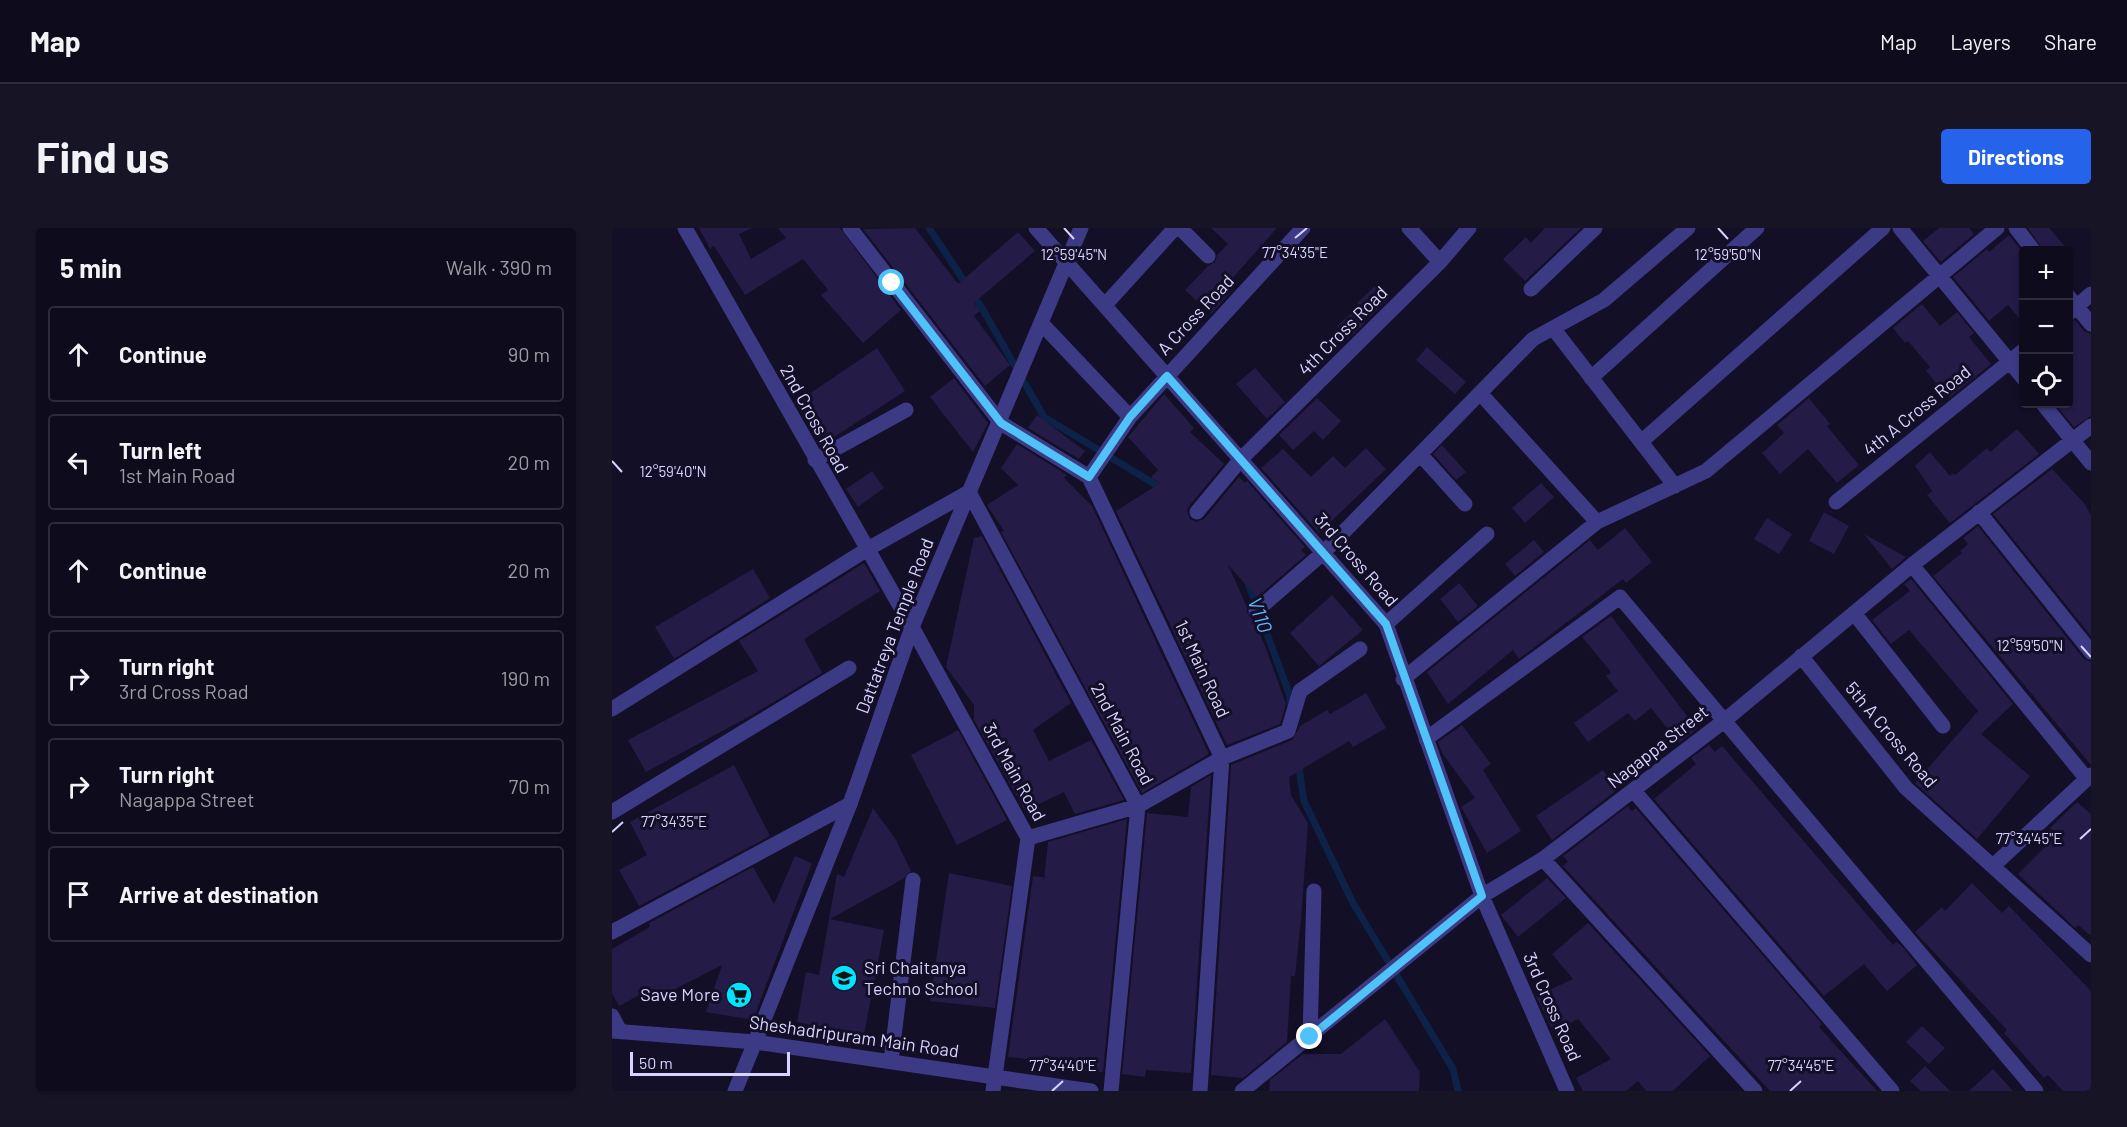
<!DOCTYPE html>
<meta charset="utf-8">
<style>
body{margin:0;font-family:Barlow,sans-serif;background:#171425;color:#f1f3f6}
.controls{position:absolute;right:18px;top:18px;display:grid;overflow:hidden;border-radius:6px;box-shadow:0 2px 4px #0004}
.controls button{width:54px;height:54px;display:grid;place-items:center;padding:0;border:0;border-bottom:2px solid #2e2b3b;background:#0e0b1c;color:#f1f3f6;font:30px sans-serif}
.scale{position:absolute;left:18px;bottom:15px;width:160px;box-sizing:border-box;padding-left:6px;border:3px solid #d9d4ff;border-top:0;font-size:16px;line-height:21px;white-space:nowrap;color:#d9d4ff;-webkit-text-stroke:4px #130f26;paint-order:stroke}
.stop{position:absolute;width:18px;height:18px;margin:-14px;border:4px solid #4fc3f7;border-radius:50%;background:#fff}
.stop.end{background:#4fc3f7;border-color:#fff;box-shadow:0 2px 6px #0008}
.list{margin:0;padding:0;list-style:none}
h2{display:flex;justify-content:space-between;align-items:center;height:78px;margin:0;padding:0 24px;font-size:26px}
h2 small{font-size:20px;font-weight:400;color:#9b9ba3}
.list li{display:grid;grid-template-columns:39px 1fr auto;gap:18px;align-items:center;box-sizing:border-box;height:96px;margin:0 12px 12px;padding:0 12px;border:2px solid #2e2b3b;border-radius:6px}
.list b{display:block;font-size:22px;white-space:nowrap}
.list p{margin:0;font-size:20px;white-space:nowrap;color:#9b9ba3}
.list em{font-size:20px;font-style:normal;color:#9b9ba3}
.icon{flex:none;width:33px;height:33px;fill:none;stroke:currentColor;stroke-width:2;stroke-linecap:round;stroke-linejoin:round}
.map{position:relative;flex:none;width:1479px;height:863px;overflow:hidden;border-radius:6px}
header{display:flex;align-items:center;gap:36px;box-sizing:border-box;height:84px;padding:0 30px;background:#0e0b1c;border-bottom:2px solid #2e2b3b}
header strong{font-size:28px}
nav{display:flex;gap:33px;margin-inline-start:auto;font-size:21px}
.intro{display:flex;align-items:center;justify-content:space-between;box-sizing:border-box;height:144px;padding:0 36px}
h1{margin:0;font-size:42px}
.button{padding:15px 27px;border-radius:6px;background:#2563eb;color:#fff;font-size:21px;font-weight:700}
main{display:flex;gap:36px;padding:0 36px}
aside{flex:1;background:#0e0b1c;border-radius:6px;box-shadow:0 2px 4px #0004}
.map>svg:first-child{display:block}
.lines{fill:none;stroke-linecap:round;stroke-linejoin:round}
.stream{stroke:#0c2248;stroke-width:7}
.building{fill:#241b47}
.minor{stroke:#3d3a85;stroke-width:15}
.tertiary{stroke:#3d3a85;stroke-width:15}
.route{stroke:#4fc3f7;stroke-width:8}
.ticks{fill:none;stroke:#d9d4ff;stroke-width:2}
.labels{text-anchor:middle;stroke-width:6;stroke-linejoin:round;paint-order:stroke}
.street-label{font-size:18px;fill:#d9d4ff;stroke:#130f26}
.poi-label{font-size:18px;fill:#d9d4ff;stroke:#130f26;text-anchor:start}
.water-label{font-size:20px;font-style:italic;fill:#62b6ff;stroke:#130f26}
.ticks-label{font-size:15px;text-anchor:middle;fill:#d9d4ff;stroke:#130f26;stroke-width:6;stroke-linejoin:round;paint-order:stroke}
</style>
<header>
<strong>Map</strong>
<nav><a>Map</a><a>Layers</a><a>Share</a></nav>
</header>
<div class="intro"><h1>Find us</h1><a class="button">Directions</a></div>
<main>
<aside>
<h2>5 min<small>Walk · 390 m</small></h2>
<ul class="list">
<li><svg class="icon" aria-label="ahead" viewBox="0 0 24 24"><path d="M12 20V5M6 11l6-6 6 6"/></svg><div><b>Continue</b></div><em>90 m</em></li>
<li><svg class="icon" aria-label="left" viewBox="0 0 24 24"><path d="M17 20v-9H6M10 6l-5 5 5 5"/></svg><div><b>Turn left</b><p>1st Main Road</p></div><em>20 m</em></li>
<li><svg class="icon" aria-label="ahead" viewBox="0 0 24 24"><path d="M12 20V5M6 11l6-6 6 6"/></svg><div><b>Continue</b></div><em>20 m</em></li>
<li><svg class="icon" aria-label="right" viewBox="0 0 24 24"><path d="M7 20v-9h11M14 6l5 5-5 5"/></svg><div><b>Turn right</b><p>3rd Cross Road</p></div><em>190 m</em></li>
<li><svg class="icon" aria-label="right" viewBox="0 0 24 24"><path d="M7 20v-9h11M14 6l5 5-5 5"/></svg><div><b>Turn right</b><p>Nagappa Street</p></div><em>70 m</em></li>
<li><svg class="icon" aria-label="arrive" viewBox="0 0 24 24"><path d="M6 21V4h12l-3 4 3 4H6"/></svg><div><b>Arrive at destination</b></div></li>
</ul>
</aside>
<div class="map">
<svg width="1479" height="863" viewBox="0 0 1479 863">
<rect width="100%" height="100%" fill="#130f26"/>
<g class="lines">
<path class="stream" d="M317,0L370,80L432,189L551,261
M636,355L677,465L679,478
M686,534L692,573L741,675L841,841L846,863"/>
</g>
<path class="building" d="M87,0H140L127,6L139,31L174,10L166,0H228L289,82L251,115L209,67L216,62L191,31L133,67L102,18L98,21Z
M303,0L346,56L406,4L423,23L362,75L368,83L362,88L398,137L373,158L251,1Z
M599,0H665L611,61L617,66L599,86L573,62L596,38L603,34L605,27L616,16Z
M933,0H969L913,53L891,31L914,9L919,15Z
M1327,0H1357L1362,6L1329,34L1311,13Z
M1416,0H1437L1456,22H1431Z
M1397,7L1412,26V96L1396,77L1377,93L1341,49L1375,21L1377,24Z
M765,56L778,69L758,89L745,75Z
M1310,76L1328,98L1345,84L1362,105L1357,109L1379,136L1337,170L1314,143L1318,139L1296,113L1293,115L1281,100Z
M742,83L753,95L736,111L725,98Z
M1463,92L1472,103L1479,106V188L1462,199L1443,176H1456V96Z
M815,119L854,154L843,166L804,132Z
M265,120L293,163L210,217L184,175Z
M643,140L673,174L655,191L624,156Z
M342,150L376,195L361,224L318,169Z
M552,166L582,200L578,204L612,236L577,278L575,283L578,291L584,294L592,291L627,249L633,255L635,253L693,319L689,322L694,327L645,369L616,337L635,379V385L642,392L653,418L674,476L668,496L615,517L504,283L548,255L539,249L546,242L516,209Z
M705,170L729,193L711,212L702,203L681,222L667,207Z
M1197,170L1218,196L1215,198L1247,237L1225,255L1196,221L1168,246L1150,225L1172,205L1165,197Z
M425,187L473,223L467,231L416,200Z
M1405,201L1427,226L1338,295L1315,267L1320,263L1303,238L1318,224L1338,248L1341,245L1343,247L1375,220L1378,224Z
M405,216L455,247L452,250L480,278L597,526L530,565L389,304L392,303L375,277L406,257L389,240Z
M830,217L854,244L844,252L821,226Z
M754,220L774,241L707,305L649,240L671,221L699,249L721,228L733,240Z
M1440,241L1472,275L1479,287V408L1381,286Z
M260,243L272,260L246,279L234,261Z
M929,255L942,269L913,295L900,280Z
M1212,284L1237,298L1222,326L1197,313Z
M1155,290L1180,306L1167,326L1142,311Z
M1366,298L1471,430L1479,434V537L1321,348L1350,325L1348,323L1356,316L1351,310Z
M1013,300L1040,334L1014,355L1011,351L907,431L901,422L836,476L815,444L978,312L986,322Z
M1252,306L1294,329L1280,341Z
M370,308L459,475L421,502L437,533L479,512L512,572L463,586L452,564L413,583L362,492V477L334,439L362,310Z
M922,312L932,324L903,348L893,336Z
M252,335L268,363L192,411L210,445L140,487L34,544L16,512L146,443L127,413Z
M141,341L158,370L62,431L43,399Z
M1299,351L1401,476L1369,506L1418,548L1365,611L1303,555L1366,483L1297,402L1279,416L1260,392L1298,363L1292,356Z
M847,355L866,378L846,394L828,371Z
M720,367L751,402L707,438L678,405Z
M999,388L1085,501L1067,515L1039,480L1023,493L1016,485L976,514L962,495L1006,463L994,448L999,444L970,409Z
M754,465L774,500L741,519L737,513L677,549L679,567L696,595L689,692L683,748H679L675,814L631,850L599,847L619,537L680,512L688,498L715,482L718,486Z
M850,497L879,536L871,542L909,603L875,625L849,579L863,570L830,525L826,514Z
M346,502L395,592L345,617L299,527Z
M1097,517L1103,524L1110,518L1281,717L1284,714L1289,717L1305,737L1275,763L1252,736L1212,768L1042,571L1084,536L1079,530Z
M122,537L158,608L27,678L7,642L35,627L18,594Z
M991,542L1005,562L940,612L924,588Z
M599,547L579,845L534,842L533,849L510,846L535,585L576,589L579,559Z
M1465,574L1479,586V708L1466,697L1463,700L1406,646L1446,606L1438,600Z
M1016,578L1020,583L1024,580L1027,584L1210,796L1207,799L1265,863H1158L951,638L956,634L951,628Z
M261,580L284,612L299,643L291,651L218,691L272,702L252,807L185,794L194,744L207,747L225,646L232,649Z
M515,591L491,844L471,843V837L396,829L421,648L431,649L432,652L436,614Z
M183,628L200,635L141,792L94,784L110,737L42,772L37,762L7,778L0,765V721L36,700L38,698L37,695L141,639L162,676Z
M337,645L400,658L383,780L318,773Z
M935,650L954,670L906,709L889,687Z
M1360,655L1390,685L1397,678L1479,763V863H1451L1436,847L1432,850L1392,805L1395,802L1303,704L1330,679L1333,683Z
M976,695L1098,828L1061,863H1034L1026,853L1014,863H971L964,850L999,831L966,791L941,803L924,768L961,751L940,726Z
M773,791L808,844L807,863H657L658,852L691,826H729Z
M1310,798L1333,820L1317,836L1294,814Z
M1313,838L1338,863H1309L1298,853Z
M1381,841L1401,863H1357Z"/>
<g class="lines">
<path class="minor" d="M73,0L300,399L416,610L381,863
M238,0L389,195L477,249
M424,0L774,396L870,668L955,863
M568,0L596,28
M797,0L828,34
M1288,0L1412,151
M1404,0L1421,22
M919,61L983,0
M1456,68L1479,96
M493,77L563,0
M1456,86L1479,66
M430,96L518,189L477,249L610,530L588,863
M941,100L1063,258
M979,150L1145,0
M868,165L985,294
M1431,176L1479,235
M518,189L691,0
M1029,214L1271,0
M808,226L853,276
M203,232L294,182
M1224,274L1412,122
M585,284L629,231L828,34L857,0
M1367,284L1479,424
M1300,337L1474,550
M644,383L711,325L921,111L992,72L1076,0
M1242,385L1331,498
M774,396L875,306
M1189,428L1294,560L1479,727
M791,451L985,294L1094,243L1385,0
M0,481L254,322L357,264L526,578L499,863
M814,511L1008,369L1424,863
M1022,563L1280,863
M0,584L237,440
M416,610L526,578L610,530L676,503L688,463L748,421
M931,631L1143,863
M1381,638L1479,547
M0,704L238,576
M0,788L8,803
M698,809L702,663
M279,833L301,652
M123,863L143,814
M630,863L870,668L931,631L1112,493L1300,337L1479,198"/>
<path class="tertiary" d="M0,803L143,814L479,863
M143,814L238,576L300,399L469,0"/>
</g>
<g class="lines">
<path class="route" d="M280,55L389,195L477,249L518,189L555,148L774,396L870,668L698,809"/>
</g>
<path class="ticks" d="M452,0L462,11M1106,0L1116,11M683,10L695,0M0,233L10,244M1469,418L1479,429M0,604L11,594M1468,611L1479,601M440,863L451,853M1178,863L1189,853"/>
<defs>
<g id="school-disc" transform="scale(1.35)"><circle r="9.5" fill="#00e5ff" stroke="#130f26"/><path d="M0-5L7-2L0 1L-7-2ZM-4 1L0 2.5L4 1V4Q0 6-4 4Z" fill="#111"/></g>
<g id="supermarket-disc" transform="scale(1.35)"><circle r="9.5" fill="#00e5ff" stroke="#130f26"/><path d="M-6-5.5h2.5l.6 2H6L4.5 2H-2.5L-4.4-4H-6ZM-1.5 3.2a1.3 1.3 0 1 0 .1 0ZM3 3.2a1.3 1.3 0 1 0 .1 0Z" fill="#111"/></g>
</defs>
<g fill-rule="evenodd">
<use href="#school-disc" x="232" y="750"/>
<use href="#supermarket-disc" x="127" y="767"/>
</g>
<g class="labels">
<g class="street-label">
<text transform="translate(584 87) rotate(-47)" y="6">A Cross Road</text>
<text transform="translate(731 103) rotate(-45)" y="6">4th Cross Road</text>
<text transform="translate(1305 183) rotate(-39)" y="6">4th A Cross Road</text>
<text transform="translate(202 191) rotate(61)" y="6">2nd Cross Road</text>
<text transform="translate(744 332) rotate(49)" y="6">3rd Cross Road</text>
<text transform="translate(283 398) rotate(-69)" y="6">Dattatreya Temple Road</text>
<text transform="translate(590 441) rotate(65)" y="6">1st Main Road</text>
<text transform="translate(510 506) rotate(62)" y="6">2nd Main Road</text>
<text transform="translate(1279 507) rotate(50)" y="6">5th A Cross Road</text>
<text transform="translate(1046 519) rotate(-38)" y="6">Nagappa Street</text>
<text transform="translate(402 544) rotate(61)" y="6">3rd Main Road</text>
<text transform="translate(940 779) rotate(66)" y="6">3rd Cross Road</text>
<text transform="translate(242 809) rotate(8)" y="6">Sheshadripuram Main Road</text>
</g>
<g class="poi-label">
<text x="252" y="746">Sri Chaitanya<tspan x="252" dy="21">Techno School</tspan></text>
<text x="108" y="773" text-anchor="end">Save More</text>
</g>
<g class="water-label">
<text transform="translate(648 387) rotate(70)" y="7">V110</text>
</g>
</g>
<g class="ticks-label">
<text x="683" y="30">77°34'35"E</text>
<text x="1116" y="32">12°59'50"N</text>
<text x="462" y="32">12°59'45"N</text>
<text x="61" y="249">12°59'40"N</text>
<text x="1418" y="423">12°59'50"N</text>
<text x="62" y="599">77°34'35"E</text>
<text x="1417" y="616">77°34'45"E</text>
<text x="451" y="843">77°34'40"E</text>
<text x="1189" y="843">77°34'45"E</text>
</g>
</svg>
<div class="controls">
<button>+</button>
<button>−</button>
<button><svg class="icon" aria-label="locate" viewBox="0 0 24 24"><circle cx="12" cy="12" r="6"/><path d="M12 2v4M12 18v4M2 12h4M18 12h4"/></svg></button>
</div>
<div class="scale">50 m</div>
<div class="stop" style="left:280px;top:55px"></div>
<div class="stop end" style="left:698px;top:809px"></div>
</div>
</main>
